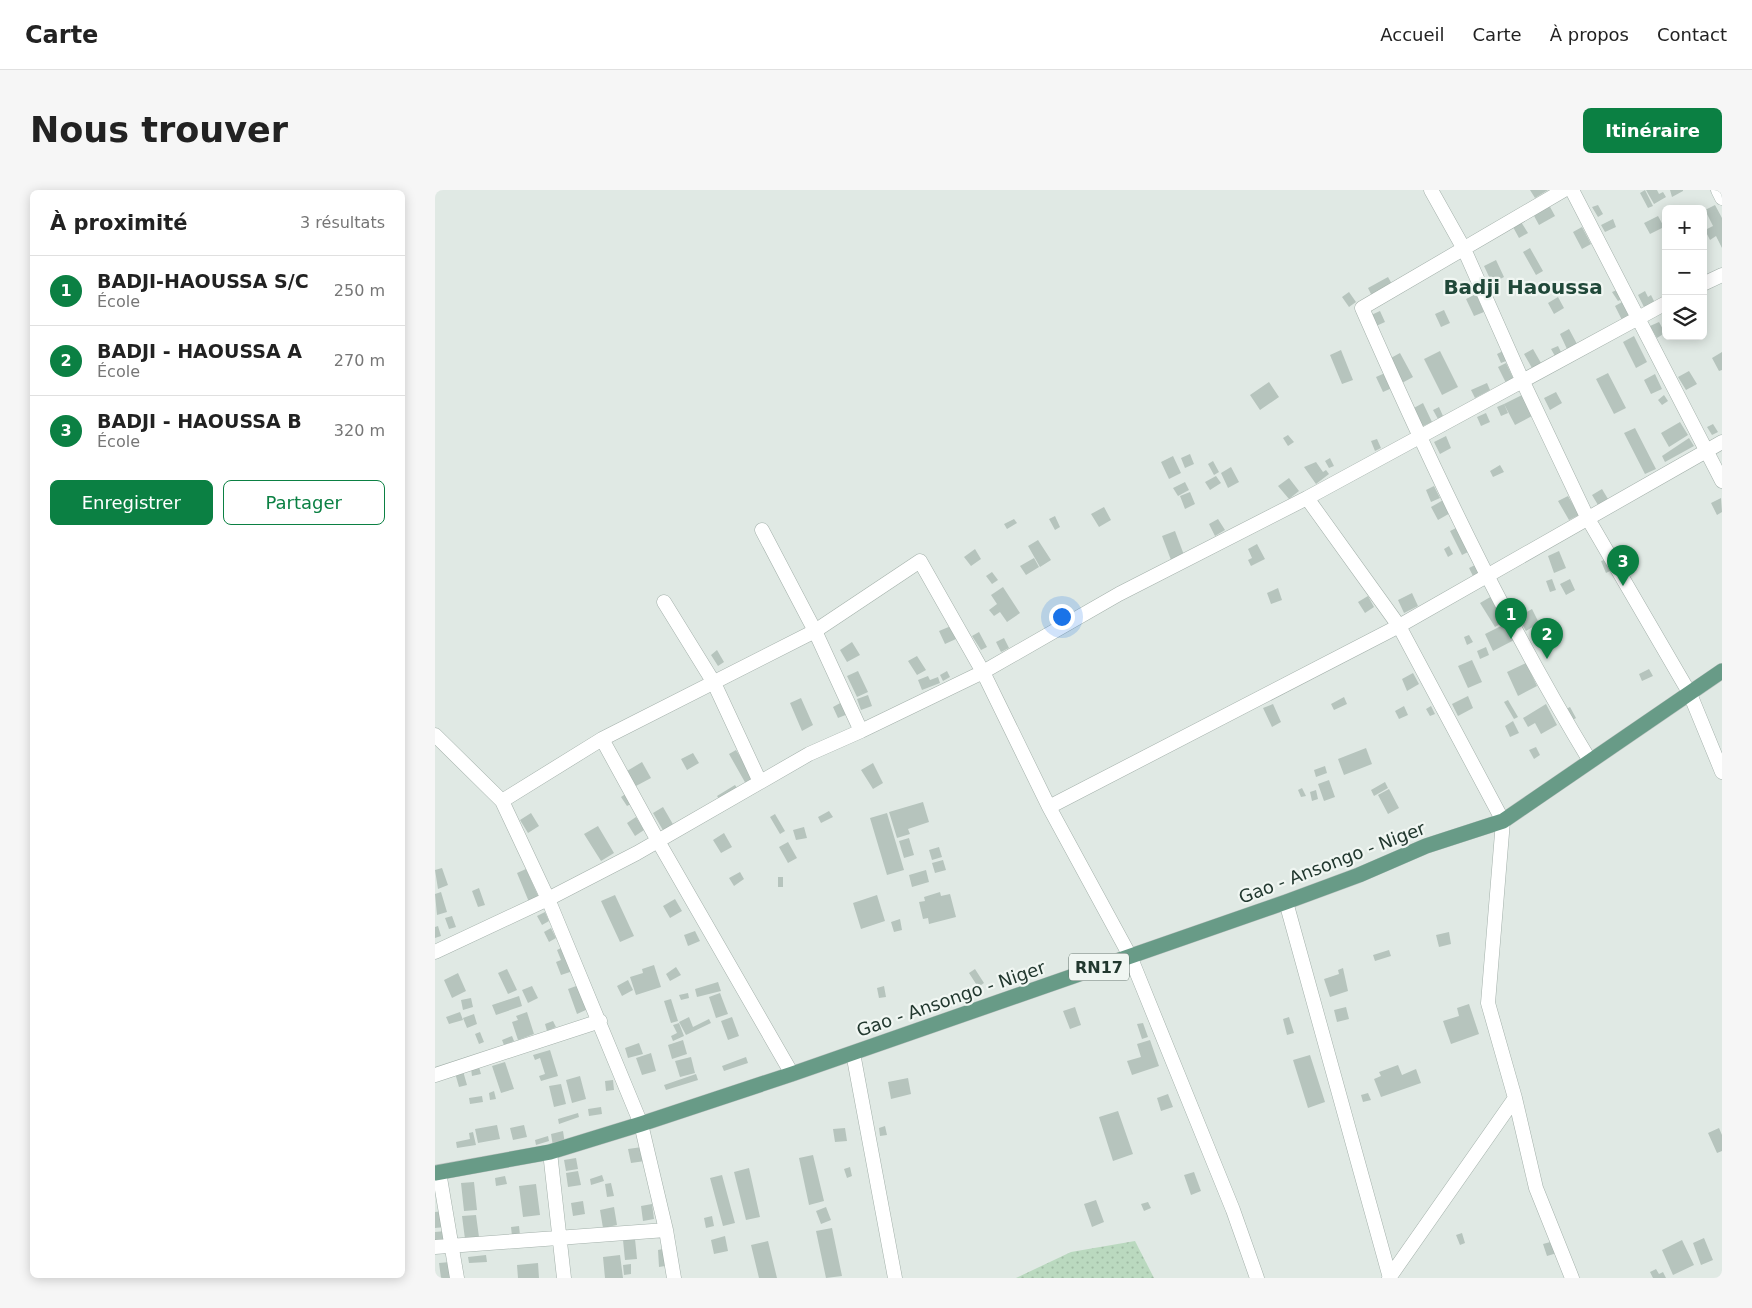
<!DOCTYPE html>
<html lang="fr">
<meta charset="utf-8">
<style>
body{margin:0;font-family:"DejaVu Sans",sans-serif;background:#f6f6f6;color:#222}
.controls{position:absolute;right:15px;top:15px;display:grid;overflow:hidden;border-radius:8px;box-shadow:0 2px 12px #0003}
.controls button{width:45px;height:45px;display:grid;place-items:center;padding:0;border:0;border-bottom:1px solid #e0e0e0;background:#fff;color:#222;font:25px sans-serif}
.you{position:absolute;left:626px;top:426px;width:18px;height:18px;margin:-12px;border:4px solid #fff;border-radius:50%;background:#1a73e8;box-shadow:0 0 0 8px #1a73e833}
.badge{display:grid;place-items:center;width:32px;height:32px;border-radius:50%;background:#0b8043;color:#fff;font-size:16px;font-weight:700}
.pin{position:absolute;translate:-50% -41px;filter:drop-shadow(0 1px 2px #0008)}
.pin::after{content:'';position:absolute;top:26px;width:18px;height:15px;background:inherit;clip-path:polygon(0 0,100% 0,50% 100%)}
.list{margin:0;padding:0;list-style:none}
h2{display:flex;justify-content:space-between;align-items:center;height:65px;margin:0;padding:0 20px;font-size:21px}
h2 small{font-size:16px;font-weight:400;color:#767676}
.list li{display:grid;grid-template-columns:32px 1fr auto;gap:15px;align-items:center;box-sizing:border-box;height:70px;padding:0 20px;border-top:1px solid #e0e0e0}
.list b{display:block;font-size:19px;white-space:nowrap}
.list p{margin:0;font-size:16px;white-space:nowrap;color:#767676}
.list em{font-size:16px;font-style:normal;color:#767676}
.actions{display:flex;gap:10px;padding:15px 20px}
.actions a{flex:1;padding:11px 0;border:1px solid #0b8043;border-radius:8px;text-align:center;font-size:18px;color:#0b8043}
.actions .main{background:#0b8043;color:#fff}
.icon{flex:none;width:28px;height:28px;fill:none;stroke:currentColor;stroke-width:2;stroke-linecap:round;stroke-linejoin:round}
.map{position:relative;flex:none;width:1287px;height:1088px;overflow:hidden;border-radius:8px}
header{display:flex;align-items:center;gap:30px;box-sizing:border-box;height:70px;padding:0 25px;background:#fff;border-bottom:1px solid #e0e0e0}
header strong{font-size:24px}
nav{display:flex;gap:28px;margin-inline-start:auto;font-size:18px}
.intro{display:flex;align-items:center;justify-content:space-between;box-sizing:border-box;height:120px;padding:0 30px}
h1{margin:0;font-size:35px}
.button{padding:12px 22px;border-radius:8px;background:#0b8043;color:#fff;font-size:18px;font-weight:700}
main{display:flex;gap:30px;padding:0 30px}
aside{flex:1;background:#fff;border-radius:8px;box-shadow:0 2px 12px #0003}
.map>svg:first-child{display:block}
.garden{fill:url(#garden-dots)}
.building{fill:#b6c4bd}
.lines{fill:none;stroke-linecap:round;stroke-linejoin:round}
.street-casing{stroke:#a3b0aa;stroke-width:15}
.primary-casing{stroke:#bdc3c1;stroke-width:16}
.street{stroke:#fff;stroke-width:14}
.primary{stroke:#689b87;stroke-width:15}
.labels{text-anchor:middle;stroke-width:4.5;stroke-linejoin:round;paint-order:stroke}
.shield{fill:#f0f6f2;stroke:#60716a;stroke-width:1}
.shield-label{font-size:16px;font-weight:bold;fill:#22382f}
.street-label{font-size:18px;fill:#22382f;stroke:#f0f6f2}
.quarter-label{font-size:20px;font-weight:bold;fill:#204839;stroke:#f0f6f2}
</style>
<header>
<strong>Carte</strong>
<nav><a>Accueil</a><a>Carte</a><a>À propos</a><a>Contact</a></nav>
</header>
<div class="intro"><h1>Nous trouver</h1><a class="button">Itinéraire</a></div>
<main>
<aside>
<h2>À proximité<small>3 résultats</small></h2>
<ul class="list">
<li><span class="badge">1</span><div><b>BADJI-HAOUSSA S/C</b><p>École</p></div><em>250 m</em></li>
<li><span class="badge">2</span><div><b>BADJI - HAOUSSA A</b><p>École</p></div><em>270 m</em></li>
<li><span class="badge">3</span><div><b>BADJI - HAOUSSA B</b><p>École</p></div><em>320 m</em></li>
</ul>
<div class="actions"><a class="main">Enregistrer</a><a>Partager</a></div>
</aside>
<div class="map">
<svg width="1287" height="1088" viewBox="0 0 1287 1088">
<defs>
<pattern id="garden-dots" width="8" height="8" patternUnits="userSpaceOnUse" patternTransform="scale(1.25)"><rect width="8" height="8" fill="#bad9bf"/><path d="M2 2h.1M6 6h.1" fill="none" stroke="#a0bba4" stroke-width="1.8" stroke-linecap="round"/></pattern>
</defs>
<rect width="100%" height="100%" fill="#e0e9e4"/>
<path class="garden" d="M700,1051L719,1088H581L636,1062Z"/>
<path class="building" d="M1095,0H1113L1100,8Z
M1210,0L1218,16L1213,18L1205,3Z
M1211,0H1222L1224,4L1228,2L1231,7L1219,14Z
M1235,0H1248V1L1237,7Z
M1114,15L1120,26L1104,35L1098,24Z
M1163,15L1168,24L1163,27L1157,17Z
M1280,15L1287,28V58L1281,46L1275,50L1270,40L1278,36L1270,20Z
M1223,26L1229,37L1215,44L1209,33Z
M1178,29L1181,37L1170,42L1166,35Z
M1086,32L1093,43L1084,48L1078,37Z
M1147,37L1156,54L1147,59L1138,42Z
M1095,58L1108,81L1101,85L1088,62Z
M1061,70L1069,87L1057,93L1049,76Z
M953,87L958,96L938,108L933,98Z
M1182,100L1187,109L1183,111L1177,102Z
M1210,101L1213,107L1216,105L1220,113L1210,119L1203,105Z
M914,102L921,112L914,117L907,107Z
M1041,104L1049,122L1039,126L1031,109Z
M1123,107L1129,118L1119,124L1113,113Z
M1189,111L1196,125L1187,130L1180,116Z
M1009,120L1015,133L1006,137L1000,124Z
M945,121L950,132L939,137L934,126Z
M1224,132L1230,143L1222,148L1215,136Z
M1134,139L1142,154L1132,159L1125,144Z
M1199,146L1212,172L1201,178L1188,152Z
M1123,156L1126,162L1120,166L1116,159Z
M1098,159L1106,173L1097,178L1089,164Z
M906,160L918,190L907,194L895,165Z
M1005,161L1023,197L1007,205L989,169Z
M1068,161L1071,171L1066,173L1062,164Z
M1287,162V180L1284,181L1277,168Z
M965,163L978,187L967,193L954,169Z
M1071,173L1079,190L1071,193L1063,177Z
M1254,181L1262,194L1251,200L1243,187Z
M950,183L957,198L948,202L941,187Z
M1173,183L1191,218L1179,224L1161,189Z
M1220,184L1227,199L1216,204L1209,190Z
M834,192L844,207L825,220L815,205Z
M1052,193L1055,200L1040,208L1036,200Z
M1121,202L1127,213L1115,220L1109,208Z
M1087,205L1097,226L1080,235L1069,214Z
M1229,205L1233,211L1227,215L1223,210Z
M988,213L997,232L986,237L977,219Z
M1069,214L1073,223L1066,226L1062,217Z
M1004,217L1008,226L1003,229L998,220Z
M1051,223L1055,232L1046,236L1042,227Z
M1245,232L1253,245L1234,257L1226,243Z
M1278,234L1283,242L1277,245L1272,237Z
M1200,238L1221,279L1210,284L1189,243Z
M853,245L859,252L853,256L848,248Z
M1011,246L1016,258L1005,264L999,252Z
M1254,248L1259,256L1230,272L1227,266Z
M942,249L946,258L940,261L936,251Z
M755,264L759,274L750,278L746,268Z
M738,266L746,283L734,289L726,272Z
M895,268L899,276L894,278L890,271Z
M778,271L784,282L779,285L773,274Z
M881,272L888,282L891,280L894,284L881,294L869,277Z
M1065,275L1069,282L1058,287L1055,281Z
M796,277L804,292L793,298L786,283Z
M781,286L786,293L775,300L770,292Z
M854,288L864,301L854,309L843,296Z
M750,292L754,300L743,306L738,298Z
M999,296L1005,308L996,312L991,300Z
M1167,299L1173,309L1163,315L1157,305Z
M755,302L760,314L750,319L745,306Z
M1133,306L1144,325L1134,330L1123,311Z
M1286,308L1287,322L1282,325L1276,313Z
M1010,309L1017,322L1003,330L996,317Z
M669,317L676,330L664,337L656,324Z
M620,326L625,337L620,340L614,329Z
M579,329L582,333L572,339L569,334Z
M783,329L790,340L780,346L774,334Z
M1025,336L1037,360L1027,365L1015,341Z
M740,341L749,365L736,370L727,346Z
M603,350L616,370L605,377L593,356Z
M822,354L830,369L816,376L813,370L817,368L813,359Z
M1014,356L1018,364L1013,367L1009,359Z
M540,359L546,369L536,376L529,367Z
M1198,360L1203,368L1193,374L1188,367Z
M1124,361L1131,378L1119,383L1113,366Z
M599,368L604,377L591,385L585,376Z
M1172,369L1177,380L1171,383L1166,371Z
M1044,373L1049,383L1039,388L1034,378Z
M557,382L563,390L557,394L551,386Z
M1117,389L1121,400L1115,402L1111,391Z
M1135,389L1140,400L1131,405L1125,394Z
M568,397L585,423L572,432L565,422L559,426L554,420L562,414L556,405Z
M843,398L847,410L836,414L832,403Z
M977,403L983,416L969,423L963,410Z
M933,406L939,417L930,423L923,412Z
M1057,406L1072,430L1060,437L1045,413Z
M1097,419L1104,433L1091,441L1083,427Z
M1072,433L1081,449L1058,461L1050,444Z
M516,436L521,449L510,454L504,441Z
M544,442L552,457L546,460L537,446Z
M1034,445L1038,452L1032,455L1029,447Z
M569,448L574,458L566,462L561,452Z
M417,452L425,465L412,472L405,460Z
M1051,457L1054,465L1045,469L1042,461Z
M282,460L289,472L283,476L276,465Z
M482,466L491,480L482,485L473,471Z
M1037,470L1047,492L1033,498L1023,476Z
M1091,473L1102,496L1083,506L1072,482Z
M1214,479L1218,486L1207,491L1204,484Z
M423,481L433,502L422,507L412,486Z
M512,481L515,487L508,491L505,485Z
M978,483L984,494L972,501L967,489Z
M493,486L495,490L503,487L505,493L487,500L483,490Z
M433,505L437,516L426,520L422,509Z
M1033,506L1038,518L1023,526L1017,514Z
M909,507L912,514L899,520L896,514Z
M366,508L378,535L367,541L355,513Z
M1073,510L1083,527L1079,529L1069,512Z
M407,512L413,524L403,528L398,517Z
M838,514L846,532L837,537L828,518Z
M1111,514L1122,535L1106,544L1100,533L1093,537L1088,528Z
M969,516L973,525L964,529L960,521Z
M996,516L1000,524L995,526L991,519Z
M1135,517L1141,528L1136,531L1129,520Z
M1078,531L1084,543L1075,547L1070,536Z
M1101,557L1105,565L1099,569L1094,560Z
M931,558L937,574L909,585L903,569Z
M301,560L319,589L311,594L294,564Z
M258,563L264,573L252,580L246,569Z
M207,572L216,588L201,596L192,581Z
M438,573L448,593L438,599L426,580Z
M890,576L892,583L881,587L879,580Z
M894,590L900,607L889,611L883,594Z
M950,592L953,598L939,606L936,600Z
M300,595L304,601L286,612L282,606Z
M867,598L871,606L866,607L863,600Z
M954,599L964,618L953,624L943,605Z
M881,600L883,609L877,611L875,602Z
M192,603L198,613L192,616L186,607Z
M488,612L494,632L473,639L475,644L462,648L454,622Z
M228,617L239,636L229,642L218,623Z
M394,621L398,627L386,633L383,627Z
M96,623L104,636L93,643L85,630Z
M452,623L469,680L452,685L435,628Z
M340,624L350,641L345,644L335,627Z
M201,627L209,640L200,646L192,633Z
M163,636L179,663L166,671L149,644Z
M369,637L372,648L361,650L358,640Z
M289,643L297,657L286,663L278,650Z
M474,648L479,665L469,668L464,651Z
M353,652L362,668L353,673L344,657Z
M504,657L507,667L497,670L494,660Z
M508,670L511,680L500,683L497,673Z
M7,678L13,695L3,699L0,680Z
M91,679L104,708L94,712L82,683Z
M491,680L494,692L477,697L474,685Z
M305,682L309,689L299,696L294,688Z
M343,687H348V697H343Z
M44,698L50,715L43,717L37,701Z
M6,702L12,722L2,725L0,704Z
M505,702L506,706L515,704L521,727L494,734L493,728L488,729L484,712L490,711L489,707Z
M180,705L199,746L185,752L166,711Z
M442,705L450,731L426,739L418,713Z
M240,709L247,721L235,728L228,716Z
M110,722L114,731L107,735L102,726Z
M17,726L21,737L14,739L10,728Z
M465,729L467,740L459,742L456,732Z
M3,736L6,746L0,748V737Z
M116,738L121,748L114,752L109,742Z
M260,741L265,751L253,756L249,745Z
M1014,742L1016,754L1004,757L1001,745Z
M128,757L138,781L126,785L121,772L126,770L122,760Z
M954,760L956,766L940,771L938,765Z
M219,775L226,797L201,805L195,787L208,783L207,779Z
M241,777L246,785L235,791L231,784Z
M908,778L913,801L895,807L889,789L904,784L903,780Z
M72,779L82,800L73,804L63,783Z
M540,779L549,793L543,797L534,783Z
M23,783L31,801L17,808L9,790Z
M193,790L198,800L187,806L182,796Z
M283,792L286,801L262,807L260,799Z
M144,795L153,819L142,824L133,799Z
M97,796L103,808L93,813L87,800Z
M449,796L451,807L444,808L442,798Z
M253,803L254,808L246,810L244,805Z
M285,803L293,824L281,828L274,807Z
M84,806L87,816L61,825L57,815Z
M36,808L38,817L28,820L26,810Z
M236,809L243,831L236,833L229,811Z
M1034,814L1044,844L1016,854L1008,831L1024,826L1022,818Z
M640,817L646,835L635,839L628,821Z
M911,817L914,829L902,832L899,820Z
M25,822L28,830L14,834L11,827Z
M92,822L99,844L83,850L77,832L83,830L81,826Z
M39,824L42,834L32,838L28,828Z
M254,827L258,837L274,829L276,833L251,845L244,832Z
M297,827L304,846L293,850L286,831Z
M854,827L859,843L852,845L848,829Z
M118,831L121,837L112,841L110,834Z
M244,833L249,846L238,851L236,846L242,843L238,835Z
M708,833L713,847L707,849L702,834Z
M45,842L49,852L44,854L40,844Z
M77,846L79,851L69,855L67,850Z
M248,850L252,864L237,869L233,855Z
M715,850L724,876L697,885L692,871L706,867L702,854Z
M204,853L208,864L193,868L190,858Z
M115,860L123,886L106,891L104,886L110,884L105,868L100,870L98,865Z
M216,863L221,881L207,885L201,868Z
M875,865L890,912L873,918L858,870Z
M256,867L260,883L245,887L240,871Z
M311,867L313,873L289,881L287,876Z
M70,872L79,899L66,903L57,876Z
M963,875L967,885L981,879L986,893L946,907L939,889L946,886L944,882Z
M44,877L46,884L37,886L36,879Z
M28,881L32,895L24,897L20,883Z
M261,884L263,890L231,900L229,895Z
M145,886L151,909L137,913L131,890Z
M473,888L476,904L456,909L453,892Z
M178,890L179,900L171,901L170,891Z
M126,894L131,914L119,917L114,896Z
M59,901L61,909L55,910L54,903Z
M933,903L936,910L928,912L926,905Z
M733,904L738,917L726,921L722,908Z
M47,906L48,912L35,914L34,908Z
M166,917L167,924L154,926L153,919Z
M683,921L698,964L678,971L664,927Z
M143,923L144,927L124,934L123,929Z
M62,935L65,949L43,953L40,939Z
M89,935L92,947L78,950L75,938Z
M450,936L452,945L445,946L444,938Z
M410,938L412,951L400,952L398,939Z
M1284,938L1287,945V961L1282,963L1273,943Z
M128,941L130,954L118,956L116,944Z
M38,942L41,955L22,958L21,952L35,949L34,943Z
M113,946L114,951L101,955L100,950Z
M207,957L210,971L196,973L193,959Z
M378,965L389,1011L374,1015L364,968Z
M141,968L143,979L131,981L129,970Z
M415,977L417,986L412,988L409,979Z
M314,978L325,1027L311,1030L299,982Z
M143,981L146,995L133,997L131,983Z
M759,982L766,1001L756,1005L749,985Z
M167,985L169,991L156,995L155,989Z
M287,985L300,1033L288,1036L275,988Z
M70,986L72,994L61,996L60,988Z
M39,992L42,1020L29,1021L26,993Z
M176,993L179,1006L172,1007L170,994Z
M101,994L105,1025L88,1027L84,996Z
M661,1010L669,1032L657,1037L649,1014Z
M148,1011L150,1024L138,1026L136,1013Z
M713,1012L716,1018L709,1021L706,1014Z
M217,1014L219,1029L208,1031L206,1016Z
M179,1017L182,1035L168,1038L165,1020Z
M391,1017L396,1030L386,1034L381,1021Z
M8,1021L10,1037L0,1038V1022Z
M41,1025L44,1047L30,1049L27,1026Z
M277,1026L279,1036L271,1038L269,1028Z
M84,1036L85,1045L77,1046L76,1037Z
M397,1038L407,1086L391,1088L381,1041Z
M11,1041L12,1049L0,1050V1042Z
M1027,1043L1030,1053L1025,1055L1021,1045Z
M290,1046L293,1061L279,1064L276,1050Z
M1269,1048L1278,1070L1266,1075L1258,1053Z
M200,1049L202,1069L190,1070L188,1050Z
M1247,1050L1259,1075L1238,1085L1227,1060Z
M333,1051L342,1088H324L316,1055Z
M1119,1051L1122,1063L1112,1066L1108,1054Z
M228,1059L230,1076L224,1077L223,1060Z
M51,1065L52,1072L34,1073L33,1067Z
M185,1065L188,1088H170L168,1067Z
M15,1072L17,1088H6L4,1073Z
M103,1073L104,1088H83L82,1075Z
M196,1074V1084L189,1085L188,1075Z
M1221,1079L1224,1084L1228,1082L1231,1088H1218L1215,1082Z"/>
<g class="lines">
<g class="street-casing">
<path id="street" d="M996,0L1029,59L1088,192L1152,327L1255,504L1287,582
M1129,0L927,118C995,273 1067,426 1155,571
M1137,0L1287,291
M1283,0L1287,8
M1268,94L1287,85
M872,308L964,436L1068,631L1053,813L1080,908L1101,998L1137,1088
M327,340L380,441L426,541
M229,412L279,493L325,592
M0,545L67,611L113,709L206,934L231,1040L239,1088
M167,549L223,651L357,884
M67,611L167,549L380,441L485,371L548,482L614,617L695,766L798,1020L822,1088
M614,617L964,436L1287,252
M851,712L955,1088
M0,762L113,709L202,663L374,564L426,541L548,482L684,404L872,308L1231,113
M418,863L460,1088
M0,885L165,831
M115,962L129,1088
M4,982L22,1088
M0,1057L231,1040
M954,1088L1080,908"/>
</g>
<g class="primary-casing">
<path id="primary" d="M0,983L115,962L206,934L357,884L851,712L924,685L991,656L1068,631L1287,481"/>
</g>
<use href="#street" class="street"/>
<use href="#primary" class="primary"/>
</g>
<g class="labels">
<rect class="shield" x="634" y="763.5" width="60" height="27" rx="4"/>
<g class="shield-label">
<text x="664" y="783">RN17</text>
</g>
<g class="street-label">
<text transform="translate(897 673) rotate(-21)" y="6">Gao - Ansongo - Niger</text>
<text transform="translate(516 809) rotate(-19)" y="6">Gao - Ansongo - Niger</text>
</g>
<g class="quarter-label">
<text x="1088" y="104">Badji Haoussa</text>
</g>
</g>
</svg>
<div class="controls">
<button>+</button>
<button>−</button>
<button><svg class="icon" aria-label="layers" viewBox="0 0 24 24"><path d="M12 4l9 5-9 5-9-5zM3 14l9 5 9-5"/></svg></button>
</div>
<div class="you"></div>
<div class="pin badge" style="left:1076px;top:449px">1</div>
<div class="pin badge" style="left:1112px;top:469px">2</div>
<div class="pin badge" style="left:1188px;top:396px">3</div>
</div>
</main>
